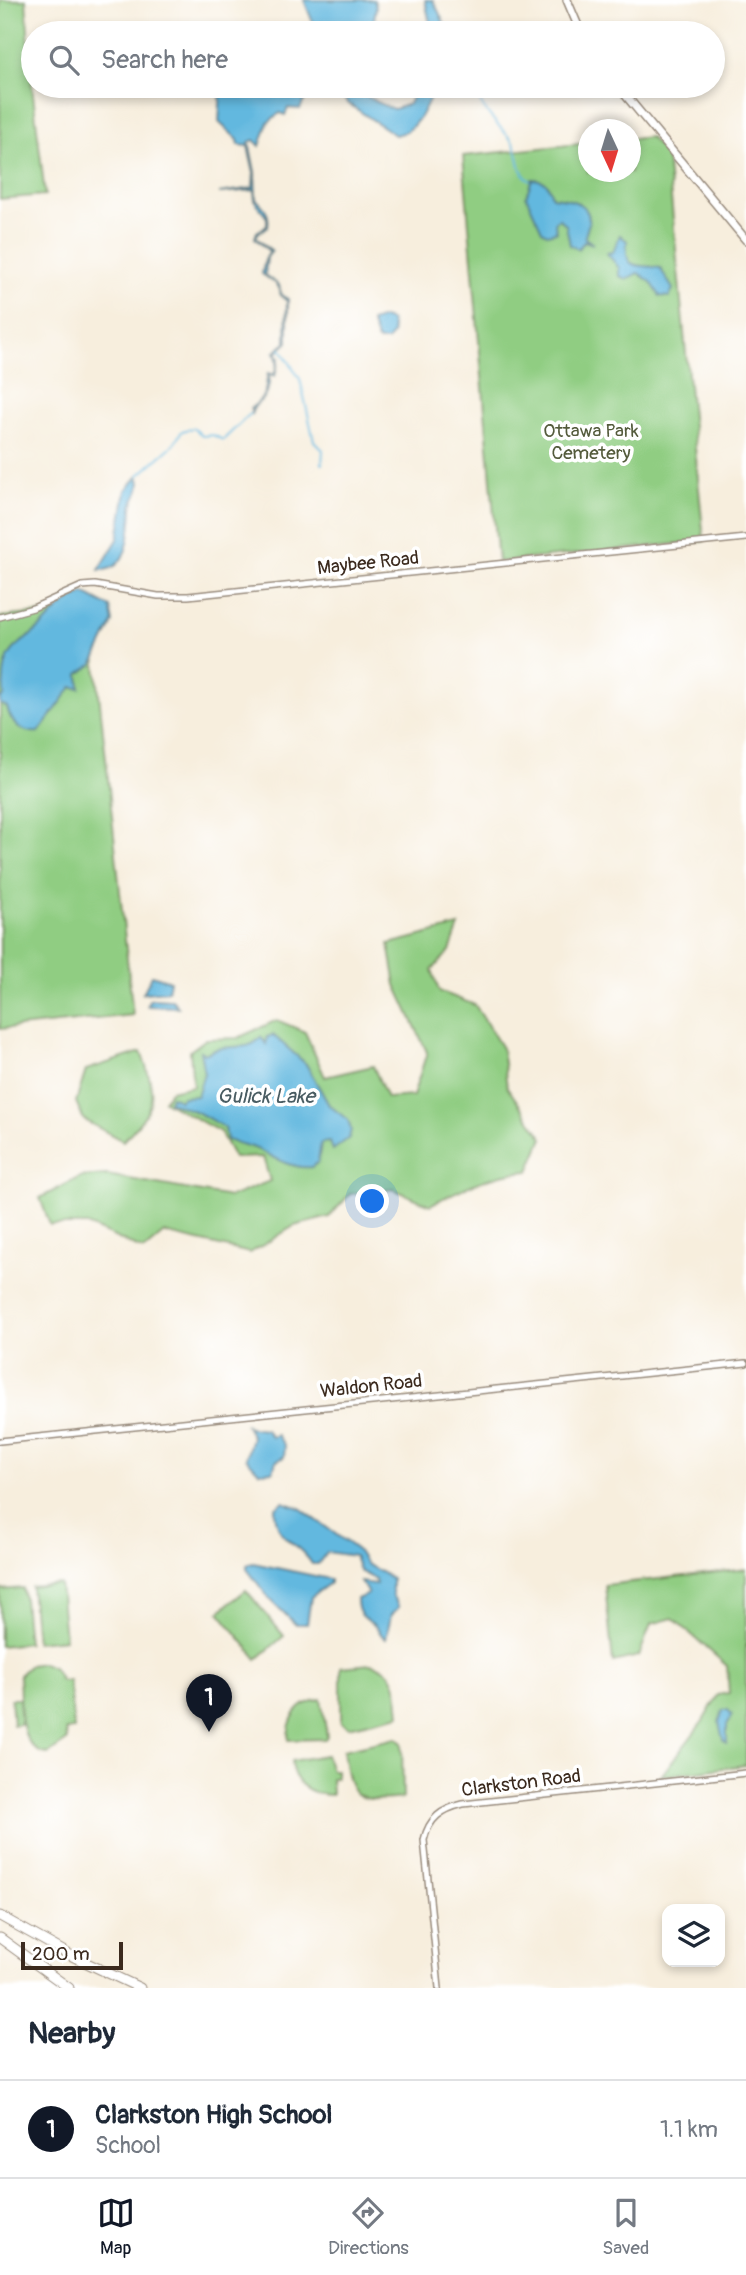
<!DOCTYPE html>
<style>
body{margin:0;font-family:Pangolin,sans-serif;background:#f2f2f3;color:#1f2937}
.controls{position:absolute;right:21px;bottom:21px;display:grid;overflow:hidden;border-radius:14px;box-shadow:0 4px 10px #0003}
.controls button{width:63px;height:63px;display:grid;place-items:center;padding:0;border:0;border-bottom:2px solid #e0e1e3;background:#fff;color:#1f2937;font:35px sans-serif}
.compass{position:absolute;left:578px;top:119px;width:63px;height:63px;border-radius:50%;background:#fff;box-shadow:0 4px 10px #0003;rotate:176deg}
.scale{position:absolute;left:21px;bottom:18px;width:102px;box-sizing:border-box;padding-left:7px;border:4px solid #3b2a1e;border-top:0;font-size:19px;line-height:24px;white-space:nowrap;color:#3b2a1e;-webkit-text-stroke:5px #fff;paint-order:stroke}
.you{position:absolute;left:373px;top:1202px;width:24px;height:24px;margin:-18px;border:5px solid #fff;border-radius:50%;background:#1a73e8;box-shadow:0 0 0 10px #1a73e833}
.badge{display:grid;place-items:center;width:46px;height:46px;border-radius:50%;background:#111827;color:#fff;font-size:23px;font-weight:700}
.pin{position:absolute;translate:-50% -58px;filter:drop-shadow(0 2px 4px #0008)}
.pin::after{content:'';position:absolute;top:37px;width:24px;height:21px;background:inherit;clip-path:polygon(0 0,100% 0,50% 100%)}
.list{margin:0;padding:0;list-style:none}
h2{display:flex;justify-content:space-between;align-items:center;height:91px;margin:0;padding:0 28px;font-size:30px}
h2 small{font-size:23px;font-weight:400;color:#747a83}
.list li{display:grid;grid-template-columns:46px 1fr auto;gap:21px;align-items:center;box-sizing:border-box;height:98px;padding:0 28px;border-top:2px solid #e0e1e3}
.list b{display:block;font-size:26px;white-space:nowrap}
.list p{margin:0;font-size:23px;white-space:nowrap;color:#747a83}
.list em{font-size:23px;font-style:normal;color:#747a83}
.icon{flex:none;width:38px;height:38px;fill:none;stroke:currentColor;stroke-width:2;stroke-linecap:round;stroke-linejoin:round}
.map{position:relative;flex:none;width:746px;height:1988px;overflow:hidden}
.search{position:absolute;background:#fff;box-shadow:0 4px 10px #0003;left:21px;right:21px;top:21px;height:77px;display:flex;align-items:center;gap:18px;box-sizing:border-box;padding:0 24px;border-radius:38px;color:#747a83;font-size:26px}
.sheet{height:189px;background:#fff}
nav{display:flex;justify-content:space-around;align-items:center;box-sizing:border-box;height:98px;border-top:2px solid #e0e1e3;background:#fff;font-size:19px;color:#747a83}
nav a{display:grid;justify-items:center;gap:4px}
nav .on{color:#111827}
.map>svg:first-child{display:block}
.green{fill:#90cd82;stroke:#667c50;stroke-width:2}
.water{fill:#62b8df;stroke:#4e717e;stroke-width:2}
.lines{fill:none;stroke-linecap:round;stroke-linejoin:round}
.stream{stroke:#62b8df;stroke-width:2}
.secondary-casing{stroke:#998c7e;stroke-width:8}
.primary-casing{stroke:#998c7e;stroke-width:10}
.highway-casing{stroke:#998c7e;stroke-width:11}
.secondary{stroke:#fff;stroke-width:5}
.primary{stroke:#fff;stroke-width:7}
.highway{stroke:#fff;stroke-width:9}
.labels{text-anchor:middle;stroke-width:7;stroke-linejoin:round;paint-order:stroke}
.park-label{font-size:19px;fill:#545b3c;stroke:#fff}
.street-label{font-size:19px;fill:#3b2a1e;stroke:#fff}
.water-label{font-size:21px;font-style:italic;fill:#495c62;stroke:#fff}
</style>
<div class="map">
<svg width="746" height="1988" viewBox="0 0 746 1988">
<rect width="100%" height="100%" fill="#fff"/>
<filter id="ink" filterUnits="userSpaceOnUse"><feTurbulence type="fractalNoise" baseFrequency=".0143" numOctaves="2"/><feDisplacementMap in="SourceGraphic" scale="14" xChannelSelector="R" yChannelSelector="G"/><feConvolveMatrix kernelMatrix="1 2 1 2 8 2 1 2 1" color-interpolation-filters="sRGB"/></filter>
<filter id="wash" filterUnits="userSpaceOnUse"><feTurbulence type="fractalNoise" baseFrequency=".00686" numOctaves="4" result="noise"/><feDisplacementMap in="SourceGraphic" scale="28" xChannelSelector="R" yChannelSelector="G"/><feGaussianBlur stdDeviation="1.57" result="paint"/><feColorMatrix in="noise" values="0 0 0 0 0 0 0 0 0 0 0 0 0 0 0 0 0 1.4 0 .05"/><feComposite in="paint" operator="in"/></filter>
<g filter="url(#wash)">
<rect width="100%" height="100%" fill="#f7eedd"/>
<path class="green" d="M0,0H26L31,77L45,195L0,199Z
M650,137L667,156L704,541L498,562L463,156L588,143V172H630L631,139Z
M90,608L133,1015L0,1029V617Z
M459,926L450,951L432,970L439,991L475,1005L502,1048L507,1087L543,1138L529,1171C493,1173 462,1188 430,1205L393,1189L350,1194L329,1217L294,1226L250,1253L164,1233L144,1250L87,1225H50L40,1198L80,1177L107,1175L230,1197L270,1181L263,1157L234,1158L220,1132L164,1101L170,1091L193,1086L190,1051L206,1039L238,1038L277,1020L305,1032L325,1077L373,1066L387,1098L413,1096L427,1052L396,985L389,944Z
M141,1052C157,1096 157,1107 123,1141L84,1120L76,1102L86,1070Z
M746,1569V1765L661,1776L703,1721L718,1695L729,1693L727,1666L673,1618L651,1624L639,1656L613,1662L605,1585Z
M60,1584L65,1639L36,1642L31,1587Z
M23,1588L28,1643L0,1646V1590Z
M246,1590L284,1636L257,1659L219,1612Z
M42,1663L53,1667L61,1681L69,1680L74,1729L66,1730L67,1741L48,1754C16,1752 21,1699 19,1675L30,1665Z
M371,1664C398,1669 398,1693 400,1715L348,1727L341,1722V1667Z
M19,1698L21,1724L13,1725L11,1699Z
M321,1699L327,1736L325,1739L288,1740C288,1718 298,1702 321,1699Z
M396,1738L402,1743L403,1798C355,1803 349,1798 343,1750Z
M326,1755L331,1770H336V1778H331L332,1795C311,1795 292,1784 291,1761Z"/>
<path class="water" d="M304,0H374L376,7L372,32L317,33Z
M425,0H433L449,33H432Z
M221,86H312L309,92L302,95L305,99L300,109L288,108L285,115L280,113L268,122L260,146L254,140L249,142L255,172L256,199C265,207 270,214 268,226L258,233L256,238L272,251L267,257L265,275C275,286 276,277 282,296L288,299V342L276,353L279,357L275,376L269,374C271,401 254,398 251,415V408L264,398L268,373L274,375C278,368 278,358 275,352L286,343L287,301L281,296L279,285L262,274C264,264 264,259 270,252L255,238L257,232L267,226V218L255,201L254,190L219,193L253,188L254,173L248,146L239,145L238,140L219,122Z
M333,86C362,86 368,102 394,109L409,104L417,86H435C427,103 418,132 395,135L349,104Z
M532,179C547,180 548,183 552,197C565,198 590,201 589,221C589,227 585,232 585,238L593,244L585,241L578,249L570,245L566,225L559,219L555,221L556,232L547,234L542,231L526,196Z
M620,235L627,241C624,273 638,263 660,268L673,289L669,297L660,296L651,282L638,273L627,279L619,276V268L607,253L613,252Z
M383,318L391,321L393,334L387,341H378L371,322Z
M138,476C144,488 134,495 132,508C131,528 130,572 99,570L118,539L126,490Z
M84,593L110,607L113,622L93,664L79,674L80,688L72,687L39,732C24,734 11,725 7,707L0,704V699L4,696C0,641 22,649 50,618C60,607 70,599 84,593Z
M152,975L170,981L168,991L143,993Z
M153,999L172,1000L178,1007L147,1006L149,1000Z
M273,1035L306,1064L329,1105L348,1120L351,1130L349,1138L333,1150L330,1142L321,1143L318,1162L312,1167C291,1169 278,1159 259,1150C249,1145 238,1144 227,1140L225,1128L197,1112L169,1102L171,1096L180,1100L182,1097L197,1096L204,1073L200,1051L205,1054C227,1040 246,1055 261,1037L266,1044L267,1037Z
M245,1424L249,1428L266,1430L271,1437L277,1435L285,1446L284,1457L276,1461L273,1471L259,1472L246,1458L252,1437Z
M283,1502L300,1508L357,1550L366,1564L392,1578V1595L399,1607L391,1615L386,1639C380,1636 380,1630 375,1626C364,1617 357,1616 357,1599L368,1594L361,1582L376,1584L375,1579L359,1571L354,1556L327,1552L318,1564H312C298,1540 275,1543 275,1508Z
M253,1563L330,1579V1583L311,1597L307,1624H295L268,1597L247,1569V1565Z
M723,1710H728L732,1715L727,1725V1743L723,1740L719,1722Z"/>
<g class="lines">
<path class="stream" d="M477,86C474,105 501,126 512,141C521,153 516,172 530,180
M281,349L300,379L314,441L323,450L322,464
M138,476L173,445L182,431L194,428L202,436L213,435L223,440L250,414"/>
</g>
</g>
<g filter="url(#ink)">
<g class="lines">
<g class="secondary-casing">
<path id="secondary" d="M0,617L33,608L82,586L95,585L158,596H188L746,538
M0,1441L746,1363
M439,1988L424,1840C429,1818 442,1809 463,1804L746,1773"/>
</g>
<g class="primary-casing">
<path id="primary" d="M567,0L581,33
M618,86L746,240"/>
</g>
<g class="highway-casing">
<path id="highway" d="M0,1916L72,1956L140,1988
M0,1938L69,1988"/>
</g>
<use href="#secondary" class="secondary"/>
<use href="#primary" class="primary"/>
<use href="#highway" class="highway"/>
</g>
</g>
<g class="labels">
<g class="park-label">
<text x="591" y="437">Ottawa Park<tspan x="591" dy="22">Cemetery</tspan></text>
</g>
<g class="street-label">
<text transform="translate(368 562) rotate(-6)" y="7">Maybee Road</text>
<text transform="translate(371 1385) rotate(-6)" y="7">Waldon Road</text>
<text transform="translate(521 1782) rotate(-7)" y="7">Clarkston Road</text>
</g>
<g class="water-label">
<text x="266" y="1103">Gulick Lake</text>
</g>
</g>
</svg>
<div class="controls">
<button><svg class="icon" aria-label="layers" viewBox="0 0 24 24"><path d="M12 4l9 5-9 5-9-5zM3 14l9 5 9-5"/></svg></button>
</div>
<svg class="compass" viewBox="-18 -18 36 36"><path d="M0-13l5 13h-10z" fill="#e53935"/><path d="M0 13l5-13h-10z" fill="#747a83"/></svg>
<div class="scale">200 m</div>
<div class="you"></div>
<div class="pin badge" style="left:209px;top:1732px">1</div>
<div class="search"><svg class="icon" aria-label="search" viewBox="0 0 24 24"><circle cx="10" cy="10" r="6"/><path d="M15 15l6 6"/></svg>Search here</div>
</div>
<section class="sheet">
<h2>Nearby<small></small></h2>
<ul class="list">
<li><span class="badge">1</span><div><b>Clarkston High School</b><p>School</p></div><em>1.1 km</em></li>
</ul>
</section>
<nav>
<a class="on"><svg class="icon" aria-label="map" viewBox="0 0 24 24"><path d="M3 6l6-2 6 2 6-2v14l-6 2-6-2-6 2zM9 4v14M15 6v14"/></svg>Map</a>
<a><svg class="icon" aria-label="directions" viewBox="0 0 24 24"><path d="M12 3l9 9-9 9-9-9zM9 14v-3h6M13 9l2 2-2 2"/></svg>Directions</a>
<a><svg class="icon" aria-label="saved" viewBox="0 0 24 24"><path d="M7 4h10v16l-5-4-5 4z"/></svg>Saved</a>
</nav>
